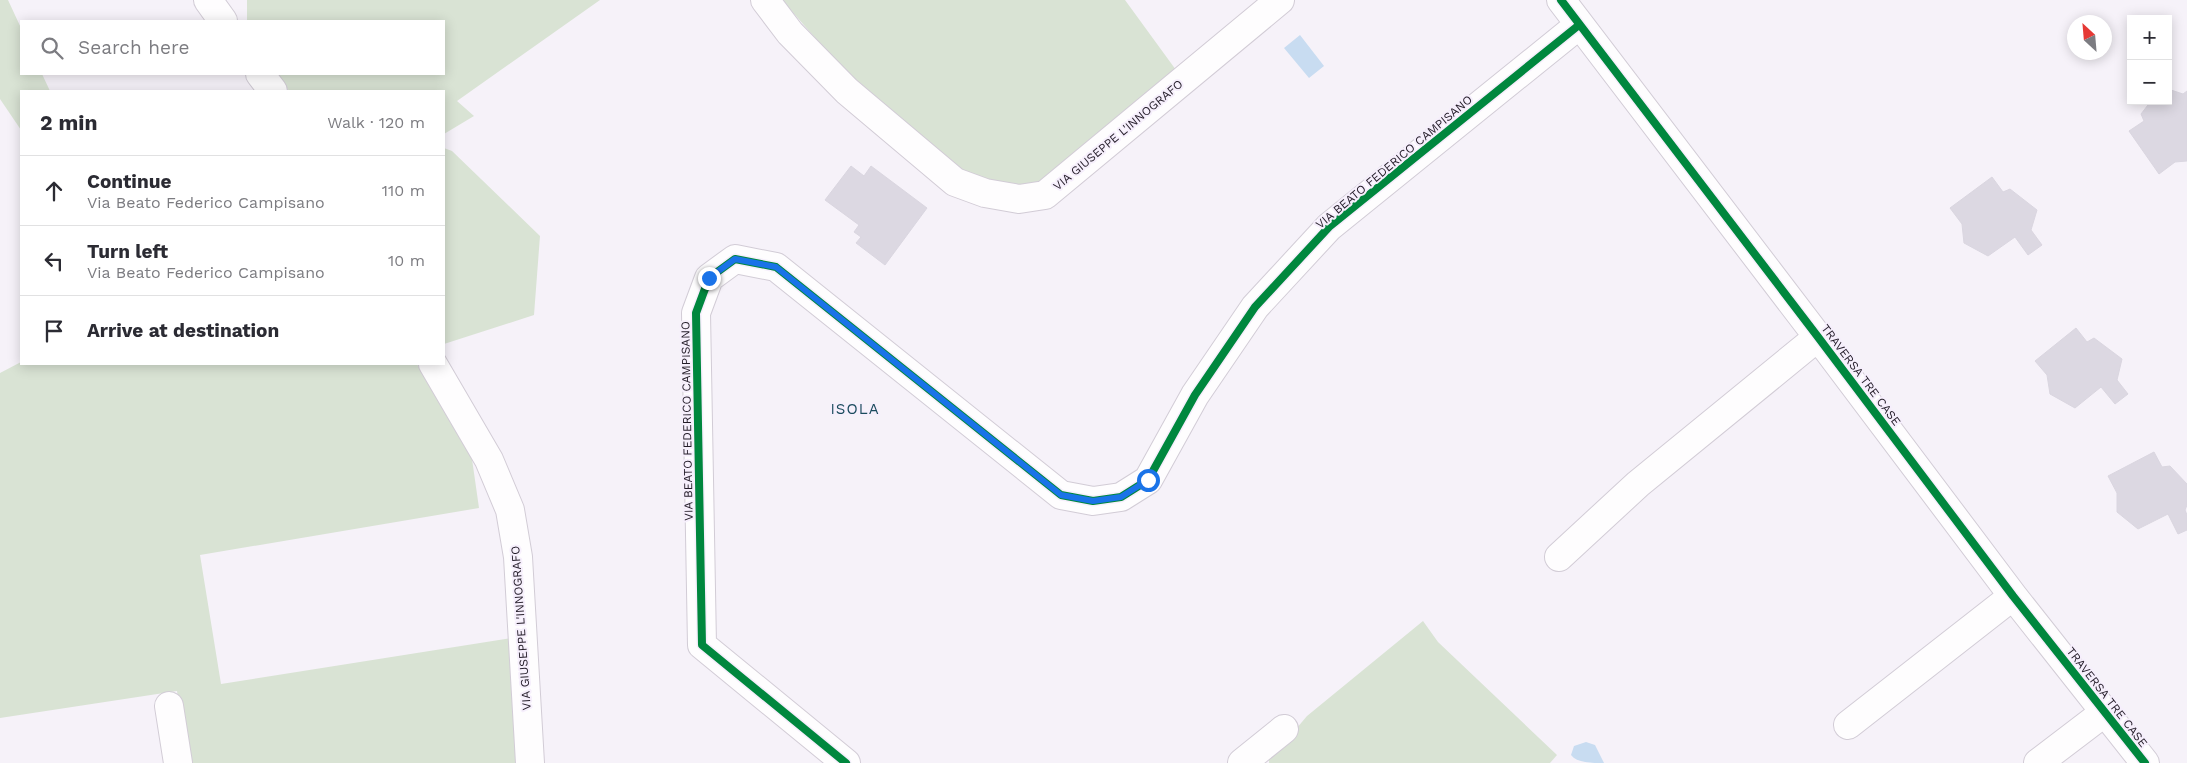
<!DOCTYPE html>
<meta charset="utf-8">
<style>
body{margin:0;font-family:"Work Sans",sans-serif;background:#f7f7f7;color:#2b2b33}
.controls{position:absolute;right:15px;top:15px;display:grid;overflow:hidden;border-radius:0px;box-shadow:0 2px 12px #0003}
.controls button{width:45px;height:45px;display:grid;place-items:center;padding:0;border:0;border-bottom:1px solid #e1e1e2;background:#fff;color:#2b2b33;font:25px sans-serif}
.compass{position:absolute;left:2067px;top:15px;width:45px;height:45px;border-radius:50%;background:#fff;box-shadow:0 2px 12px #0003;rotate:334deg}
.stop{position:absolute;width:15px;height:15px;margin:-11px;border:4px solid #1a73e8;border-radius:50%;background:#fff}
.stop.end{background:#1a73e8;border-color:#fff;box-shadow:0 1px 5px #0008}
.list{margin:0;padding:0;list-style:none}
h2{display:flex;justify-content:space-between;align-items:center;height:65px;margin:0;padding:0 20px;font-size:21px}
h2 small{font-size:16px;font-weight:400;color:#7c7c81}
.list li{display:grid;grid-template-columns:32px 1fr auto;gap:15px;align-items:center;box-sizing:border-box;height:70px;padding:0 20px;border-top:1px solid #e1e1e2}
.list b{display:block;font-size:19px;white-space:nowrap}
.list p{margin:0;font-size:16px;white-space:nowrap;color:#7c7c81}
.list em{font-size:16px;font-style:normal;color:#7c7c81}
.icon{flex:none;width:28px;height:28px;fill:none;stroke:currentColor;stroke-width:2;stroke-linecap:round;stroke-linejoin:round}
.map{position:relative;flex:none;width:2187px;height:763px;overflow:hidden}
.search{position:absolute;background:#fff;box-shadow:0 2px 12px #0003;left:20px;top:20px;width:425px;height:55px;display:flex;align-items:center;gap:12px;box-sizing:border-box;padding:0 18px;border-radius:0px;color:#7c7c81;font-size:19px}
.panel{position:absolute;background:#fff;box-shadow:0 2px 12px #0003;left:20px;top:90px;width:425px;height:275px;border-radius:0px}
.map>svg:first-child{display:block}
.green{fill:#d9e3d4}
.water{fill:#c8dcf1}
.building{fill:#dcd8e2;stroke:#dad6e0}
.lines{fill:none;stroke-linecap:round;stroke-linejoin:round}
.minor-casing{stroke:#d2ccd6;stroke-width:30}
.minor{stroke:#fefdfe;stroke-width:28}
.cycleway-casing{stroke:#f6effc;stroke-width:11}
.cycleway{stroke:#00873e;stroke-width:8}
.route{stroke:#1a73e8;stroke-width:6}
.labels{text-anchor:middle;stroke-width:4;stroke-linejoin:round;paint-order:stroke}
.street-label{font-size:12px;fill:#221b27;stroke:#f6effc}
.quarter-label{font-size:15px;letter-spacing:1px;fill:#1a4b5d;stroke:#f6effc}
</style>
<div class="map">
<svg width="2187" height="763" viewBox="0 0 2187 763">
<rect width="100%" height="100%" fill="#f6f2f9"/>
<path class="green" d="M0,0H8L21,28V74H42L50,91H21V130L0,99Z
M247,0H600L457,101L474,116L444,134V91H289L278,74H444V21H247Z
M782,0H1125L1176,70L1045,181L1013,186L997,184L962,171L851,79Z
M444,148L452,151L540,236L534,315L444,344Z
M21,362V364H417L472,459L479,508L200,555L221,684L511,638L520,763H188L177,691L0,718V373Z
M1423,621L1438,642L1557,755L1550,763H1269V757L1280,748L1307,716Z"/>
<path class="water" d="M1300,35L1324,66L1309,78L1284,48Z
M1586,742L1595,745L1604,763C1592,763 1577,763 1571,755L1574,746Z"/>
<path class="building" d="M2168,89L2183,94L2187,91V161L2175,162L2159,174L2129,131L2144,121L2141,114L2151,101H2168Z
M851,166L864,176L871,166L927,208L885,265L856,243L861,237L854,232L859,225L825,200Z
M1992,177L2003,192L2010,189L2037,210L2031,230L2042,245L2028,255L2015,237L1988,256L1964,243L1962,224L1950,208Z
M2076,328L2087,342L2094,338L2122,359L2117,380L2128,394L2115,404L2101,387L2075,408L2050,394L2047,375L2035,361Z
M2154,452L2162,467L2170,466L2187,484V505L2185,510L2187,515V530L2178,534L2168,514L2138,529L2117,512V493L2108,476Z"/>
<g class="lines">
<g class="minor-casing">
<path id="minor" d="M208,0L223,21
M765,0L790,33L847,91L955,182L985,193L1019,199L1045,195L1280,0
M1561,0L1818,337L2013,596L2145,763
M260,74L273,91
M433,364L489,460L510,510L518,557L530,763
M1559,557L1638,484L1818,337
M169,706L178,763
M1848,725L2013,596
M846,763L702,645L696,313L709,278L735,259L776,267L1061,495L1093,501L1121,497L1148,480L1195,395L1255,307L1329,227L1579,25
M1242,763L1284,729
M2038,763L2105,712"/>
</g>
<use href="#minor" class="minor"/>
<g class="cycleway-casing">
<path id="cycleway" d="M1561,0L1818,337L2013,596L2145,763
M846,763L702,645L696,313L709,278L735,259L776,267L1061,495L1093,501L1121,497L1148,480L1195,395L1255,307L1329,227L1579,25"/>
</g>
<use href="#cycleway" class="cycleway"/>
</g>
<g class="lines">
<path class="route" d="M709,278L735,259L776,267L1061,495L1093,501L1121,497L1148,480"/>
</g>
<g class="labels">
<g class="street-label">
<text transform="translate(1118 135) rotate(-40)" y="4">VIA GIUSEPPE L'INNOGRAFO</text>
<text transform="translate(1394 162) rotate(-40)" y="4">VIA BEATO FEDERICO CAMPISANO</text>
<text transform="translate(1861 375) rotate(53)" y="4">TRAVERSA TRE CASE</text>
<text transform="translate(687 421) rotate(-91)" y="4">VIA BEATO FEDERICO CAMPISANO</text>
<text transform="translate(521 628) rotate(-94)" y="4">VIA GIUSEPPE L'INNOGRAFO</text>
<text transform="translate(2107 697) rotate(52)" y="4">TRAVERSA TRE CASE</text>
</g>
<g class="quarter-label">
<text x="855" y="414">ISOLA</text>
</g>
</g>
</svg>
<div class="controls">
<button>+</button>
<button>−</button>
</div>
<svg class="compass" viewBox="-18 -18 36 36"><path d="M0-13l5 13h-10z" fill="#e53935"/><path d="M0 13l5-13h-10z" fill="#7c7c81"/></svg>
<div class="stop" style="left:1148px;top:480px"></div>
<div class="stop end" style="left:709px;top:278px"></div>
<div class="search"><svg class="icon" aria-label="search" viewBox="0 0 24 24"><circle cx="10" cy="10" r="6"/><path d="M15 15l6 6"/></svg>Search here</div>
<section class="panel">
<h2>2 min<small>Walk · 120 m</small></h2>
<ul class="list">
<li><svg class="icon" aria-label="ahead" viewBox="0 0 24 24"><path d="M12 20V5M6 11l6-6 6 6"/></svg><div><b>Continue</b><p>Via Beato Federico Campisano</p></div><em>110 m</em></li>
<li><svg class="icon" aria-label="left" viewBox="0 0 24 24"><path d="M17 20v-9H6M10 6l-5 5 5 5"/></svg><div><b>Turn left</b><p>Via Beato Federico Campisano</p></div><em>10 m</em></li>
<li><svg class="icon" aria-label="arrive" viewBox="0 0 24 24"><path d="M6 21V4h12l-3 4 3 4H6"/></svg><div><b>Arrive at destination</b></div></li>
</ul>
</section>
</div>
